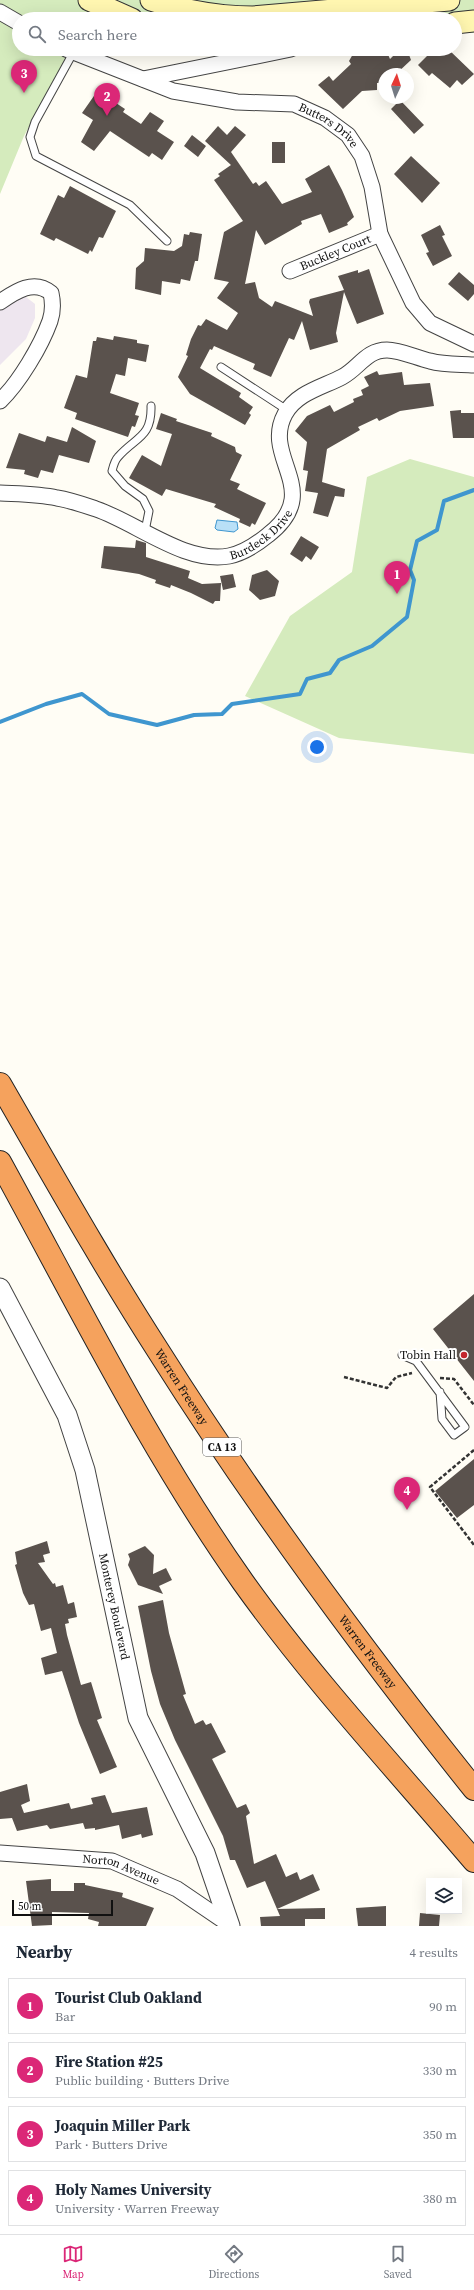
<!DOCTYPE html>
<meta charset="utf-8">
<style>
body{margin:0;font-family:"Source Serif 4",serif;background:#f2f2f3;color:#1f2937}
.controls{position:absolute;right:12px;bottom:12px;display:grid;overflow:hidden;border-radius:0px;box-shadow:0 4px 16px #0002}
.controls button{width:36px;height:36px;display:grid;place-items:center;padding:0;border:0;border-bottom:1px solid #e0e1e3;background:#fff;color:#1f2937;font:20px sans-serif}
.compass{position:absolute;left:378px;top:68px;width:36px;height:36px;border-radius:50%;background:#fff;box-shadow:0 4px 16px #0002;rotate:4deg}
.scale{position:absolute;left:12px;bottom:10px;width:101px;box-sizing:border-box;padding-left:4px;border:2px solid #111;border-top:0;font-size:11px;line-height:14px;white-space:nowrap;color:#111;-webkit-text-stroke:3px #fff;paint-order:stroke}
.you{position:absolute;left:317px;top:747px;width:14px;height:14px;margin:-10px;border:3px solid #fff;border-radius:50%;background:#1a73e8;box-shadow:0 0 0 6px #1a73e833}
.badge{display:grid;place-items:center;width:26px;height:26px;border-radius:50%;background:#db2777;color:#fff;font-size:13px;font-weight:700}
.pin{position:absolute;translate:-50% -33px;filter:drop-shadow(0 1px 2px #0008)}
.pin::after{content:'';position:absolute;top:21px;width:14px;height:12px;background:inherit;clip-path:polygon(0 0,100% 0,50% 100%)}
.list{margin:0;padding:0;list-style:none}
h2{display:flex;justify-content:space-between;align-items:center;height:52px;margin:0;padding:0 16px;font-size:17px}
h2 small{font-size:13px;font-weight:400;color:#747a83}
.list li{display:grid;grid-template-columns:26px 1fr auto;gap:12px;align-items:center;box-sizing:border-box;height:56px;margin:0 8px 8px;padding:0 8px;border:1px solid #e0e1e3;border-radius:0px}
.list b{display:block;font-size:15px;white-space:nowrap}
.list p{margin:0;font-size:13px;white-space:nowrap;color:#747a83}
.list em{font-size:13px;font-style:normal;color:#747a83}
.icon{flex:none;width:22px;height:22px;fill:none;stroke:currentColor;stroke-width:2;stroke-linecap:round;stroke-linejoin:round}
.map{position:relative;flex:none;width:474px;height:1926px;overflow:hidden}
.search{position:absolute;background:#fff;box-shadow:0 4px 16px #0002;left:12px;right:12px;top:12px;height:44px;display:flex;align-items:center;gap:10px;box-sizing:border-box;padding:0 14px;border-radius:22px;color:#747a83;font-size:15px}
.sheet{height:308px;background:#fff}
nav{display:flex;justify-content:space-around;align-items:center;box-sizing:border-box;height:56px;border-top:1px solid #e0e1e3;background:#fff;font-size:11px;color:#747a83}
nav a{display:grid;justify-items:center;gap:2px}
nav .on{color:#db2777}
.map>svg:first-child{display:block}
.industrial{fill:#eee6ef}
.green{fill:#d5ebbd}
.water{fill:#b9e0f7;stroke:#3f96cf}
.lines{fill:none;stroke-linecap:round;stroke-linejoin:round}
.stream{stroke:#3f96cf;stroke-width:4}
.building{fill:#5a524d}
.service-casing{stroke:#444;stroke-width:9}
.minor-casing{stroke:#444;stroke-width:17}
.tertiary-casing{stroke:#444;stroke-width:21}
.secondary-casing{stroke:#333;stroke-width:23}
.motorway-casing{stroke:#222;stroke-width:24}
.path{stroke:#333;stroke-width:2.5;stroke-dasharray:4 2;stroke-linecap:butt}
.service{stroke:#fff;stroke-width:7}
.minor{stroke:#fff;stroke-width:15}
.tertiary{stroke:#fff;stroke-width:19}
.secondary{stroke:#fff6b0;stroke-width:21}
.motorway{stroke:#f5a25d;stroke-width:22}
.poi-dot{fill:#c4262e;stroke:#fff;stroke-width:1.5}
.labels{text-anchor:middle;stroke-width:4;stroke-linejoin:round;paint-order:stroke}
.shield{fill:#fff;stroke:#585858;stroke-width:1}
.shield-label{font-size:11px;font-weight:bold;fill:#111}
.street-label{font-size:12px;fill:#111;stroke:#fff}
.poi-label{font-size:12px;fill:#111;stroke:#fff;text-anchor:end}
</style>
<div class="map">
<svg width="474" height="1926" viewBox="0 0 474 1926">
<rect width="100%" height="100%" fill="#fffdf5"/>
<path class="industrial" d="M26,297L35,304V318L26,339L0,365V310L15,299Z"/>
<path class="green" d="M0,0H474V33H455V19H19V49H71L24,136L0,194Z
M153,49H287C243,58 196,59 153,49Z
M410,459L474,477V754L339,738L245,696L290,616L352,572L367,477Z"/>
<path class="water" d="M217,520L237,522L238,529L234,532L217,530L215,528Z"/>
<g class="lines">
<path class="stream" d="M0,722L46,704L82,694L109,714L157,725L194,715L222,714L232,704L300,694L307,679L330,673L339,660L372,646L407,617L414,580L410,570L417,541L437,530L444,501L474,490"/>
</g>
<path class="building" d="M400,49L408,52L411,60L396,74H384V83H377V90L362,91L343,109L318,85L329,76L333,81L351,64L349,61L353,54L386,50L390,59Z
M434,49H448L474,74L462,85L457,80L450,88L432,73L429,76L418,65Z
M96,93L106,99L107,97L125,109L123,112L141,124L150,112L164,121L157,131L174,142L162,160L152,153L149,157L110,131L94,151L81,142L93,120L82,113Z
M400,100L424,125L414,134L391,109Z
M218,126L227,135L235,126L246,135L231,152L253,184L256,182L259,186L266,181L282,204L312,192L305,179L329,165L342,190L354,217L347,223L348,225L329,233L321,214L301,221L302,224L265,245L256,230L245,284L255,282L259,298L272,307L275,301L313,316L309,302L310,299L344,290L338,276L358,270V273L369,269L384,314L357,324L344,292L336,333L338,342L310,350L302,321L294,340L289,338L271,377L253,369L255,364L214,346L212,350L210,349L200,368L241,393L239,397L253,407L249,413L251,415L245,425L190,394L178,377L188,356L186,355L191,339L198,325L201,326L206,319L227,330L238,313L217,298L229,282L214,279L224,232L243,221L214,180L220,176L218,174L231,165L205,141Z
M192,135L206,146L198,157L184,146Z
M272,142H285V163H272Z
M411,156L440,183L422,203L394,174Z
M70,186L116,211L103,238L99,237L92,252L90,250L88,254L56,238L54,241L40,234L58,195L64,198Z
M440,225L445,235L442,236L452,256L433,266L426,253L429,252L421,235Z
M190,232L202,234L198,261H195L190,281L181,279L180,284L162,281L161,295L135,289L136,268L144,261L145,248L174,251L182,246L184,234L189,235Z
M459,272L474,285V294L468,301L448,284Z
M114,336L137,340V343L149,345L146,362L128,358L125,376L116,374L110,393L139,403L135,415L139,416L135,427L132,426L128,437L75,419L77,413L64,408L76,375L87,378L93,341H96L97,337L113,340Z
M377,371L379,375L402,372L404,385L430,383L434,406L400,411L379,421L377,418L358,427L360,430L327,449L322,482L345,489L344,497L335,496L328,517L313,513L318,493L305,491L308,471L303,470L307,442L295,431L307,416L330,405L334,412L354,402L353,399L363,395L361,390L369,386L364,377Z
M461,410V413H474V438H453L450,411Z
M161,413L177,419L176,421L212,433L211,436L235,447L236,452L242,455L230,480L240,484L237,489L266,503L255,525L252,523L250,527L239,522L240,519L214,507L216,504L166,489L162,496L129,478L142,455L161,466L172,434L156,429Z
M72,427L96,441L89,463L59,455L53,473L41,470L38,478L24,474L25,470L6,468L19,433L45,442L47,436L67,442Z
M301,536L319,547L311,560L306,556L302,562L290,554Z
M136,540L146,543V557L190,571L188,578L202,584L221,583L220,601H215L213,604L191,593L171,585L170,588L155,583L156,580L139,574L101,568L104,546L135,548Z
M267,570L279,581L275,596L260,600L249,590L252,575Z
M233,574L236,587L223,590L220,576Z
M474,1294V1381L433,1329Z
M474,1459V1505L457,1518L435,1491Z
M47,1541L50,1553L43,1555L45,1562L38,1563L53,1584L55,1583L56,1587L63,1585L68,1604L74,1602L77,1617L68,1619L69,1623L65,1624L67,1635L81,1685L91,1682L102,1718L97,1720L117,1767L100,1774L79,1723L62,1671L45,1675L41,1658L57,1653L51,1628L41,1631L34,1604L29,1605L23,1593L15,1565L17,1564L15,1552Z
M145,1546L154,1555L153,1574L166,1568L172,1580L159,1586L163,1594L138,1585L128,1565L130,1559L128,1554Z
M163,1600L169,1633L186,1694L183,1695L195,1724L203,1720L206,1725L211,1723L226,1752L212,1759L237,1808L246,1804L250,1813L246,1816L254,1864L276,1854L286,1877L297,1872L300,1880L313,1874L320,1890L277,1909L265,1881L247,1888L235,1860H230L223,1836L175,1740L160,1704L151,1671L138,1606Z
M27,1784L30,1801L21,1805L24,1813L69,1803L71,1809L93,1804L91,1798L105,1795L112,1813L147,1807L153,1835L142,1838L141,1834L122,1839L119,1825L95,1830V1828L85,1829L83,1823L50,1829L47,1825L17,1831L12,1818L0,1819V1792Z
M51,1879V1891H74V1883H85V1885L123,1893L122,1897L154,1908L146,1926H98L99,1922L88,1919L89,1913L52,1912V1925L32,1926L26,1881Z
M386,1906V1926H358L356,1908Z
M325,1908V1919H305V1926H261L260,1917L280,1916L277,1909Z
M420,1913L440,1915L439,1926H419Z"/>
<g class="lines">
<g class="service-casing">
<path id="service" d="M73,53L35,122L30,137L36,156L130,205L167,241
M221,367L287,410
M145,531L149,511L143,499L125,486L112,471C113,467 115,460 118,457C135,437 152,438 151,406
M402,1355L416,1361L465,1427L454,1435L442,1419L440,1392"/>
</g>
<g class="minor-casing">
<g id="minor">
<path d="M0,12L19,23"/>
<path id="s1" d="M66,49L173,91L237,102L294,104L325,118L348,135L362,156L372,187L380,234L413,303L430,323L474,344"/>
<path d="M143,79L291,49"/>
<path id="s2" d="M290,271L380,234"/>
<path d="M0,302C16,291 34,279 51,293C53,302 53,312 50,321C41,346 19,383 0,401"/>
<path id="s3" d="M0,493C19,494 39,494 57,498C70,500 84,505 96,509C137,523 185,564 229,556C244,553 257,544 268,535C325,491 261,458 285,414C296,393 323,387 342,377C359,368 366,350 387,350C400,350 417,358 430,361C444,365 460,364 474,365"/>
<path id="s4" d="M0,1853L112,1861L177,1889L230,1925"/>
</g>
</g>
<g class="tertiary-casing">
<g id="tertiary">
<path id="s5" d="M0,1288L67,1415L85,1470L138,1718L205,1853L230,1926"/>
</g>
</g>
<g class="secondary-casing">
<path id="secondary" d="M89,0L132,19
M151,0C185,11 217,17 253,17L449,0
M455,23L474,21"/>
</g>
<g class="motorway-casing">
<g id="motorway">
<path id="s6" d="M0,1084C52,1174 103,1265 159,1352C255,1504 362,1649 474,1789"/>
<path d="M0,1162C78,1304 150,1450 243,1582C313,1680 396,1769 474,1861"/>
</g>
</g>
<path class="path" d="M344,1377L387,1388L396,1377L412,1373
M440,1378L454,1379L474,1405
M474,1450L430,1487L474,1545"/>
<use href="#service" class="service"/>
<use href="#minor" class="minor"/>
<use href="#tertiary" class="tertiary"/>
<use href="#secondary" class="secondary"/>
<use href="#motorway" class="motorway"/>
</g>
<circle class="poi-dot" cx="464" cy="1355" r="4"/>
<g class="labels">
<rect class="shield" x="203" y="1438" width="38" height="18" rx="3"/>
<g class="shield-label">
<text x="222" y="1451">CA 13</text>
</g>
<g class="street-label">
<text dy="4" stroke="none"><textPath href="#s1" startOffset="278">Butters Drive</textPath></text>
<text dy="4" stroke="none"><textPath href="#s2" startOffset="49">Buckley Court</textPath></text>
<text dy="4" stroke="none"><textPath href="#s3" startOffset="280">Burdeck Drive</textPath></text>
<text dy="4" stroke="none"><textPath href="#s6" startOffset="353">Warren Freeway</textPath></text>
<text dy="4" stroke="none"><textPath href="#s5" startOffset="341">Monterey Boulevard</textPath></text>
<text dy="4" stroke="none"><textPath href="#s6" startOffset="677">Warren Freeway</textPath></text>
<text dy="4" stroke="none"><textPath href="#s4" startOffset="123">Norton Avenue</textPath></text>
</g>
<g class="poi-label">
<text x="456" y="1359">Tobin Hall</text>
</g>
</g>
</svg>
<div class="controls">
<button><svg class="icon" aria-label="layers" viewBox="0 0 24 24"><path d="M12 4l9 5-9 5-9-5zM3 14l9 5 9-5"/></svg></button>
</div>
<svg class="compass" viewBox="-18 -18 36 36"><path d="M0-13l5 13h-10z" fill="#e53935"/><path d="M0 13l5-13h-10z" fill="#747a83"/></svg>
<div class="scale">50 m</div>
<div class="you"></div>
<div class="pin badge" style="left:397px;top:594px">1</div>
<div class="pin badge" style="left:107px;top:116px">2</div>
<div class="pin badge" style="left:24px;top:93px">3</div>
<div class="pin badge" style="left:407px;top:1510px">4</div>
<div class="search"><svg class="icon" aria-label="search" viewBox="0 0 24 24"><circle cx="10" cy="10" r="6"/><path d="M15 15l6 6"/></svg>Search here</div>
</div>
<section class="sheet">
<h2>Nearby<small>4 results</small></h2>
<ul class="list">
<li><span class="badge">1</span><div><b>Tourist Club Oakland</b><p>Bar</p></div><em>90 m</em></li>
<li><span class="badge">2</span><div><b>Fire Station #25</b><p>Public building · Butters Drive</p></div><em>330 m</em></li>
<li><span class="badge">3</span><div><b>Joaquin Miller Park</b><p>Park · Butters Drive</p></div><em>350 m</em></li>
<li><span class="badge">4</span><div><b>Holy Names University</b><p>University · Warren Freeway</p></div><em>380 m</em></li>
</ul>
</section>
<nav>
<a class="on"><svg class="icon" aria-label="map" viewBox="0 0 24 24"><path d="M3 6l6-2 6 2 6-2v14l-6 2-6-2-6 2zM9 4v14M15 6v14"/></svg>Map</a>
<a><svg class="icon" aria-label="directions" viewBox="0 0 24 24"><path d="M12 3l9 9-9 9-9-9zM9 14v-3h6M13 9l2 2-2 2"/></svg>Directions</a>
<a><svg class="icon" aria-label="saved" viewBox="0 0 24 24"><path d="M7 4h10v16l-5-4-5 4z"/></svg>Saved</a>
</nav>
